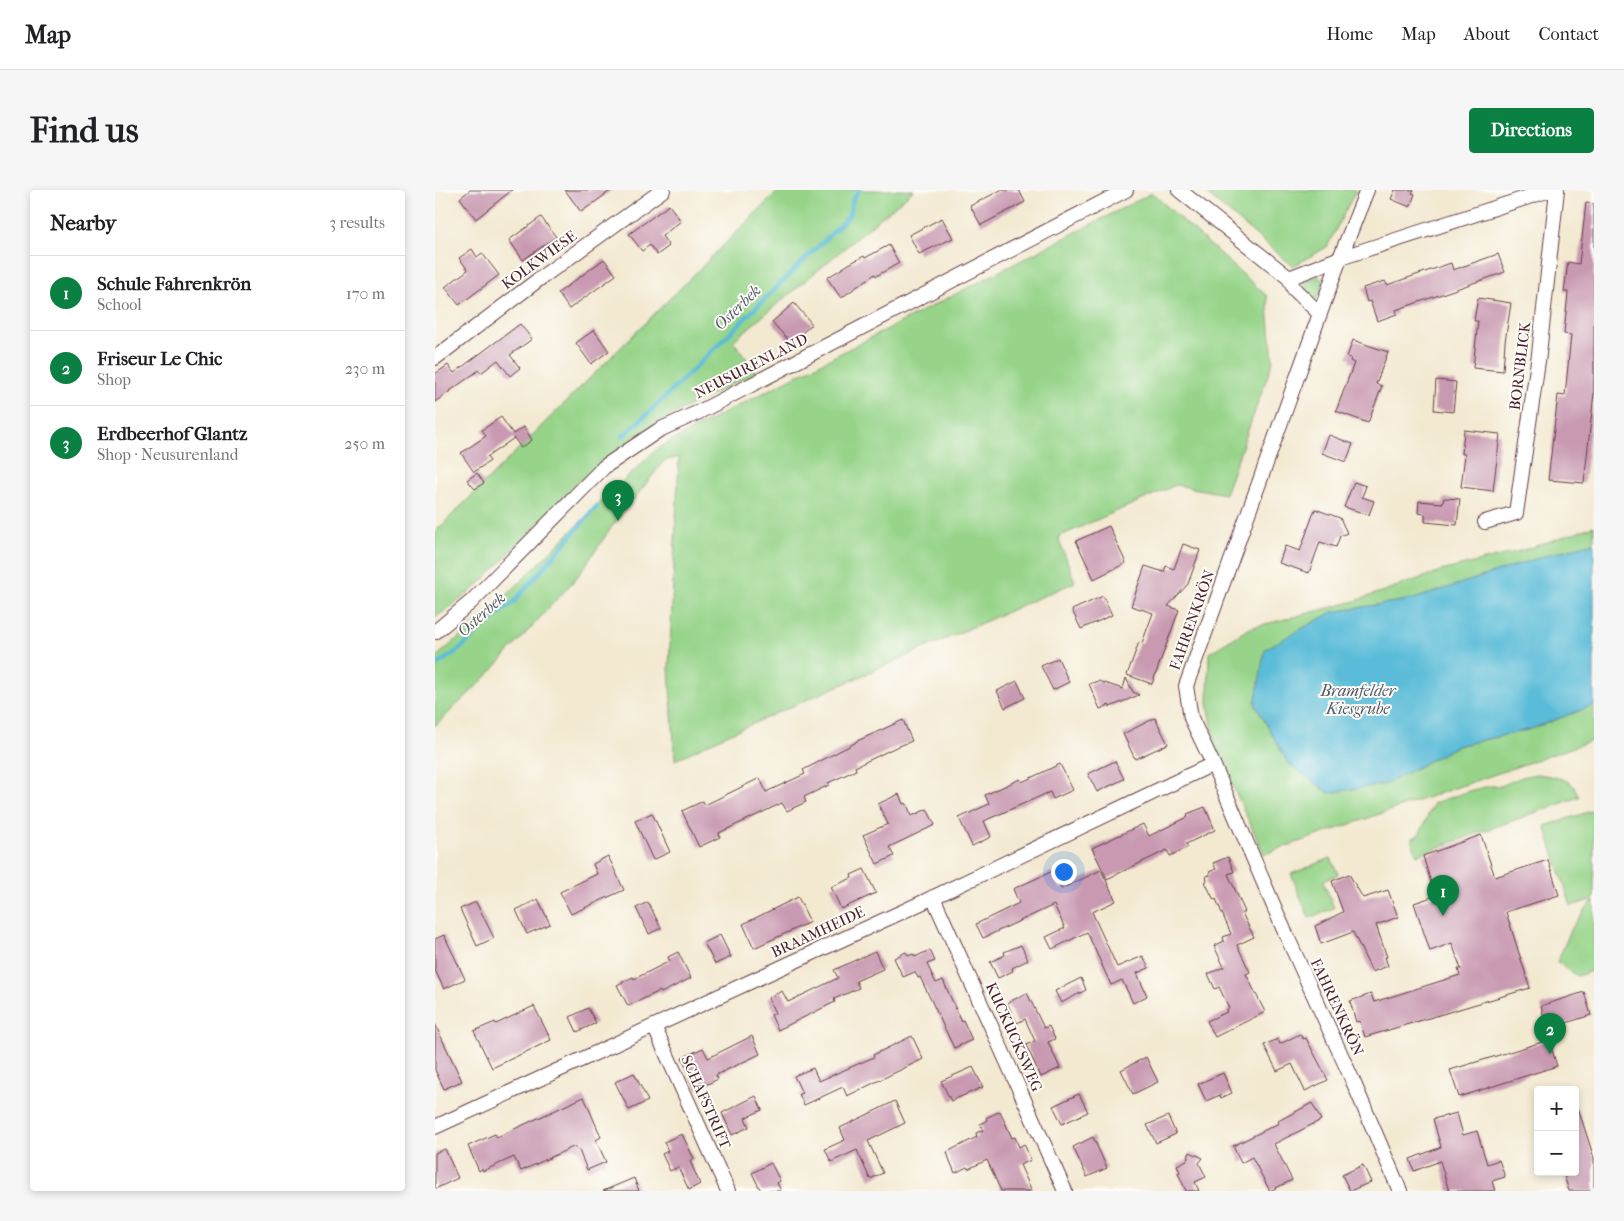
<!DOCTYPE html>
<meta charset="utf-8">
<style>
body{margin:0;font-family:"IM FELL French Canon",serif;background:#f6f6f6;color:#202124}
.controls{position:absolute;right:15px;bottom:15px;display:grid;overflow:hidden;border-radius:5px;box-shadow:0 2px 8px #0003}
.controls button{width:45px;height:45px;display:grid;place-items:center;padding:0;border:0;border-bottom:1px solid #e0e0e0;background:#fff;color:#202124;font:25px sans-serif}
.you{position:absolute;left:628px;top:681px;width:18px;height:18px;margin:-12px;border:4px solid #fff;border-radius:50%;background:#1a73e8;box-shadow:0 0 0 8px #1a73e833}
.badge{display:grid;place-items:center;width:32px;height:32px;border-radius:50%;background:#0b8043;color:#fff;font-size:16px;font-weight:700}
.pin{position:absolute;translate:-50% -41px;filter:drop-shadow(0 1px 2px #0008)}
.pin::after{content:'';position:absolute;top:26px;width:18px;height:15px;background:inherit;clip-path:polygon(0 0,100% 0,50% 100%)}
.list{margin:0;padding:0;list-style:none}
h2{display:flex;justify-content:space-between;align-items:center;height:65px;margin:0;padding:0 20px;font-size:21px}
h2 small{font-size:16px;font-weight:400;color:#757577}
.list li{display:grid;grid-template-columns:32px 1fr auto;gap:15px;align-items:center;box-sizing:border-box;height:75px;padding:0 20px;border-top:1px solid #e0e0e0}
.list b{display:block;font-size:19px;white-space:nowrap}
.list p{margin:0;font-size:16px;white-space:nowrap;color:#757577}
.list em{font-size:16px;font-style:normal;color:#757577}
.map{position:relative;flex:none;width:1159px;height:1001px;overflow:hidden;border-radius:5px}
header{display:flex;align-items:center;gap:30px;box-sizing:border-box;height:70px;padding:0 25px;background:#fff;border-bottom:1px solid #e0e0e0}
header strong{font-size:24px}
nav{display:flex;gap:28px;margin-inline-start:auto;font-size:18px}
.intro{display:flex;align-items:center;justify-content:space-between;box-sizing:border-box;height:120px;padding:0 30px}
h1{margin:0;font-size:35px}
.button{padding:12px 22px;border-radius:5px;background:#0b8043;color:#fff;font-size:18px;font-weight:700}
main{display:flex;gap:30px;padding:0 30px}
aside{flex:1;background:#fff;border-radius:5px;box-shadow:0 2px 8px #0003}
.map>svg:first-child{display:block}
.green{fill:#97d48a;stroke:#707a5a}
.water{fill:#5abcd8;stroke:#526e82}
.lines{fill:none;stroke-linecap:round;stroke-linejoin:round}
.stream{stroke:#5abcd8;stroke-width:4.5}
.building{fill:#c899b1}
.minor-casing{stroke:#633d44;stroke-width:16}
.minor{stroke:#fff;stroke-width:14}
.labels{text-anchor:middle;stroke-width:4;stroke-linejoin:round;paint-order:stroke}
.street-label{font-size:15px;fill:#4a1f2b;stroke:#fdfcf7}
.water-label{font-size:16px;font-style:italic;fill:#505668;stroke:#fdfcf7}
</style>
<header>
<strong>Map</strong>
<nav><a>Home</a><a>Map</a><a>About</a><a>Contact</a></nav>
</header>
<div class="intro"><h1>Find us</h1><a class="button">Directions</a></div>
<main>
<aside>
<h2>Nearby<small>3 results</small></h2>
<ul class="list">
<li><span class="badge">1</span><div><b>Schule Fahrenkrön</b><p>School</p></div><em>170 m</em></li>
<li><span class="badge">2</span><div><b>Friseur Le Chic</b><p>Shop</p></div><em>230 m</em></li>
<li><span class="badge">3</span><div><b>Erdbeerhof Glantz</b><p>Shop · Neusurenland</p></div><em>250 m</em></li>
</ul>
</aside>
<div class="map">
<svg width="1159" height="1001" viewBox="0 0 1159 1001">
<rect width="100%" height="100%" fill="#fdfcf7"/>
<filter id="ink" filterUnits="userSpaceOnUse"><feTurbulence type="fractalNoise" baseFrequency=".02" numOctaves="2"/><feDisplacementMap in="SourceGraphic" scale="10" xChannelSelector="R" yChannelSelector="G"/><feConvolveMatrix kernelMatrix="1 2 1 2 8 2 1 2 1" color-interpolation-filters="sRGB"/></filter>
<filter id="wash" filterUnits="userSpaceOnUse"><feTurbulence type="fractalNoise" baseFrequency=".0096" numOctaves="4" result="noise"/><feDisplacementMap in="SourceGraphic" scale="20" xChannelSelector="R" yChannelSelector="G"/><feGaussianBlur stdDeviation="1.12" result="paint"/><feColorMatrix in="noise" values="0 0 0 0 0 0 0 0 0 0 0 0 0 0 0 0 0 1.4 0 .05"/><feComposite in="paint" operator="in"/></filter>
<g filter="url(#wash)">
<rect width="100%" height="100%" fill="#f3e9d1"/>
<path class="green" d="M344,0H479L298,151L322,182C271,207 217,232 171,268C124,305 88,353 45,393C31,406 15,417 0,428V342Z
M767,0H921L892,57L858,76Z
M717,3L832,106L838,171L790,304L741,295L623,347L640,392L285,548L240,570L234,477L244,267L229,271L176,338L143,386L50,488L0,536V468L65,412L149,328L222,259L256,240Z
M883,86L889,91C887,99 887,108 878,109L868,98L870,92Z
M1159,336V353L1119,363L979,409L897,422L951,594L1022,556L1096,539L1159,515V550L829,664L782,562L773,514L774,463L815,438L917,412L1006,381L1089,360Z
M1101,584C1110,585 1132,588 1138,595C1140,598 1142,604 1144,607L982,665L976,649L982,646L987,639L993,625L999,613L1037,600L1055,596H1066L1087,587Z
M1159,620V709L1136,716L1110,636Z
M896,668L903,684L888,691L899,718L874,728L856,684Z
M1159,711V780L1142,786L1122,772L1137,738L1155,713Z"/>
<path class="water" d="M1159,353V515L1096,539L1022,556L951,594L894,603L853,573L820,514L830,459L897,422L979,409L1119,363Z"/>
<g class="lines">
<path class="stream" d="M188,246L219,218L414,26L418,9L424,0
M0,476L25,459L53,432L78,413L162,316"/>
</g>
<g id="blocks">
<path class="building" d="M35,0H77L41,29L25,8Z
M130,0H177L146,22Z
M566,0H584L590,12L546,35L535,16Z
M960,0H979L977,3L980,4L975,17L956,9Z
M1151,13L1159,14V203L1149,293L1113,290L1123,205L1130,206L1136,145L1129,144L1133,102H1129L1133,72L1144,74Z
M234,15L246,31L227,46L234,56L222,65L215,55L207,61L194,44Z
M106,27L121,47L88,70L74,50Z
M507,28L518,48L484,64L474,45Z
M454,55L464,73L441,86L440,84L406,108L392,88L414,74L429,66L430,68Z
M37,59L42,67L47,63L64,85L24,115L10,97L33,80L24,68Z
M1063,64L1070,82L961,120L962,124L942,131L935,111L932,112L928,98L950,91L952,95L1016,73L1018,80Z
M169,69L181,85L134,119L123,103Z
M1043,108L1076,113L1070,152L1068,181L1038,178L1043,131H1039Z
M359,113L377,134L356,153L337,132Z
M85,134L97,149L75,165L85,178L75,186L63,170L46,183L44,180L0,212V184L13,175L19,183Z
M159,140L174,161L156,174L141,153Z
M918,150L953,162L941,194L947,196L933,233L901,221L919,173L915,171L916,168L912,167Z
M1001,190L1021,192L1018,222L999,220Z
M66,227L78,244L89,237L97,250L86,258L79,248L52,267L55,271L39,282L26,263L51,246L47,240Z
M1029,240L1065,244L1058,301L1026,297L1030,264H1027Z
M894,245L918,254L911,272L887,263Z
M42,283L49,293L40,299L32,290Z
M919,292L931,296L927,307L939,311L934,325L909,317Z
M1009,308L1025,309L1022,335L990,332V324L983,323L984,311L1008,313Z
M880,319L905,328L912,343L905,346L901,357L885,352L874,383L844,373L850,356L865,361Z
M674,336L691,373L659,389L641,351Z
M748,354L765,360L753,394L733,416L744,420L717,494L692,485L704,452L707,453L718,423L696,416L710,376L729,382L731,376L739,379Z
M668,406L677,425L646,439L637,420Z
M623,468L634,492L618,500L606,476Z
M691,488L698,502L704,505L675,517L674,515L665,519L654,494L663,491L688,499Z
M582,491L590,508L570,518L562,501Z
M720,528L733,554L700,569L688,544Z
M468,530L477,551L459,558L420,577L421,580L393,593L394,595L369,607L371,612L352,621L347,613L284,643L285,647L264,657L247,621L268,611L270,615L325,588L331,602L370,584L368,580L420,553V552Z
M680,571L689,589L662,602L653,584Z
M625,574L638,600L618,609L615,602L549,631L556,647L537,656L524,628L554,614L550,605L585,589L587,592Z
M464,604L468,614L471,613L477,626L492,619L500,635L454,657L459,666L442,674L428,645L453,634L443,614Z
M770,617L780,640L751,654L753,657L735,666L732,660L672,689L657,658L708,634L714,646L753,627L752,624Z
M217,623L235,662L218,670L200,631Z
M1046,645L1060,687L1113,670L1124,705L1071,722L1095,798L930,847L925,831L921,832L915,811L936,804L939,812L1025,785L1023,779H1026L1017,753L995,761L979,713L1000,706L988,666Z
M173,666L189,700L136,724L125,702L162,684L158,674Z
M793,667L799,682L793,684L810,722L807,723L819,747L802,755L815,782L811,784L830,822L780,847L772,831L792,822L791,820L794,818L784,797L780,799L773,784L789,777L779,756L789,751L788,747L796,744L781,709L779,710L770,692L772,691L771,686L775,685L774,682L781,679L778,673Z
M429,679L441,703L406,719L396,697L417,688L416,685Z
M666,680L681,711L657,722L682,777L708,766L714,778L702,783L712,806L698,813L687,790L676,795L652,742L617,759L611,747L630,738L619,715L548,748L541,734L584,713L578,699L618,681L626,699Z
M914,684L928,708L953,700L963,727L941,735L952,767H950L953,776L937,782L918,742L886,754L880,736L908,722L897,691Z
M363,707L375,732L319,758L308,734Z
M103,709L115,734L92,744L81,720Z
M41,712L59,748L42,756L25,719Z
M213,712L226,738L214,744L201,718Z
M9,745L30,789L9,799L0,780V749Z
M285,745L296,767L280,774L269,753Z
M586,755L593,770L577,778L578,781L563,788L555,772L570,765L569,762Z
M495,760L500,771L492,774L501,793L508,790L526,831L528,830L537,850L519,858L485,787L483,788L480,782L468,787L459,768L471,762L473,766L478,764L480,767Z
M440,761L448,779L421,791L424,798L399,809L400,812L343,840L336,825L340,823L333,808L347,801L353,812L403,788L399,780Z
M243,762L256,788L226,803L225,801L193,816L182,795L198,787L199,789L235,771L233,767Z
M646,788L651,800L626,813L620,801Z
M1149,802L1156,825L1112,839L1106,816Z
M592,803L609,838L614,836L620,849L613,852L625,878L606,887L591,855L600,851L590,829L582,833L572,813Z
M99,816L116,850L57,878L39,841L60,832L61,834Z
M153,818L161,833L142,842L135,827Z
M0,834L27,891L9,899L0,880Z
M865,844L868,849L871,848L893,890L870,901L857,874L842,881L829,855L843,849L845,854Z
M317,846L325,864L281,885L283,889L262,899L247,868L268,858L273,868Z
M477,846L488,869L412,906L408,897L369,915L364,904L367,903L359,886L378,878L384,891L439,867L438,865Z
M1114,850L1122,876L1024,907L1015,880Z
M711,867L723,892L698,904L686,880Z
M538,877L548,897L516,911L506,891Z
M199,883L213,911L194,920L180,892Z
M788,883L797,903L786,908L785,905L771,911L763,894Z
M644,904L653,922L627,934L618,916Z
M321,906L327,920L310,928L314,937L297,945L287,923Z
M149,907L166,947L161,950L171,972L152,980L143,958L141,959L140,956L86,981L79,967L48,981L47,979L44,981L33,956L60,944L62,947Z
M460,911L470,933L433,951L448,983L435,989L422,960L396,972L390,959L410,950L405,938Z
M877,913L886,930L839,954L857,990L835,1001L817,967L806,973L798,956L844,933L843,931Z
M1140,918H1143L1159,968V1001H1134L1128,982H1140Z
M565,921L577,948L580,947L584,957L589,954L596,970L585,975L597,1001H566L552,970L533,979L532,977L520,983L515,971L512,962L542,947L541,943L548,940L545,934L552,930L551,928Z
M1022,923L1028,945L1042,941L1052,974L1064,970L1070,987L1057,991L1060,1001H1014L1005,971L979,981L975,969L1006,957L998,929Z
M733,926L741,944L721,953L712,935Z
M247,944L259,969L255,971L265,994L254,1000L243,977L235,981L227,964L233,961L229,952Z
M658,947L672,978L652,987L638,957Z
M10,959L23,988L0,999V963Z
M755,962L768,968L764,973L771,987L760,992L764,1001H751L743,983L745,982L742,975L752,970Z
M336,973L345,991L342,993L346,1001H326L317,983Z
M928,975L936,992L915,1001L907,985Z
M199,988L204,1001H168Z"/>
</g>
</g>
<g filter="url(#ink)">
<use href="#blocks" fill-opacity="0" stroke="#633d44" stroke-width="1"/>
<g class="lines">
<g class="minor-casing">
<path id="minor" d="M744,0L854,88L905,68L1115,0
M932,0L905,68L751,496L756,528L778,574L849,740L917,889L965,1001
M854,88L859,99L885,124
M0,168L107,87L228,0
M1050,332L1081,323L1104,164L1122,0
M0,442L36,412L169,277L224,240L264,222L691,0
M498,707L630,1001
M219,836L293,1001
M0,937L484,714L778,574"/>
</g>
<use href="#minor" class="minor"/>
</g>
</g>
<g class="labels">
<g class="street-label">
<text transform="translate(104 70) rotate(-36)" y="5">KOLKWIESE</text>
<text transform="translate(316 176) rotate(-27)" y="5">NEUSURENLAND</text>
<text transform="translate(1085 176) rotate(-83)" y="5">BORNBLICK</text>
<text transform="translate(757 430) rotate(-70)" y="5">FAHRENKRÖN</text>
<text transform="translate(383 742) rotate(-25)" y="5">BRAAMHEIDE</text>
<text transform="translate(902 817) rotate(65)" y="5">FAHRENKRÖN</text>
<text transform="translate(579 847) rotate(66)" y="5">KUCKUCKSWEG</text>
<text transform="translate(271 912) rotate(66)" y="5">SCHAFSTRIFT</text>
</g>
<g class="water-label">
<text transform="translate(302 117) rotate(-44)" y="6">Osterbek</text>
<text transform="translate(46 424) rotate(-42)" y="6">Osterbek</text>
<text x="923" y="506">Bramfelder<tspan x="923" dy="18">Kiesgrube</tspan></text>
</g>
</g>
</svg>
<div class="controls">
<button>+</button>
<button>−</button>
</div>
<div class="you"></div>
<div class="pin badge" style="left:1008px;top:726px">1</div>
<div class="pin badge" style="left:1115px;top:864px">2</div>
<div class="pin badge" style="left:183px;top:331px">3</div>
</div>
</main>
